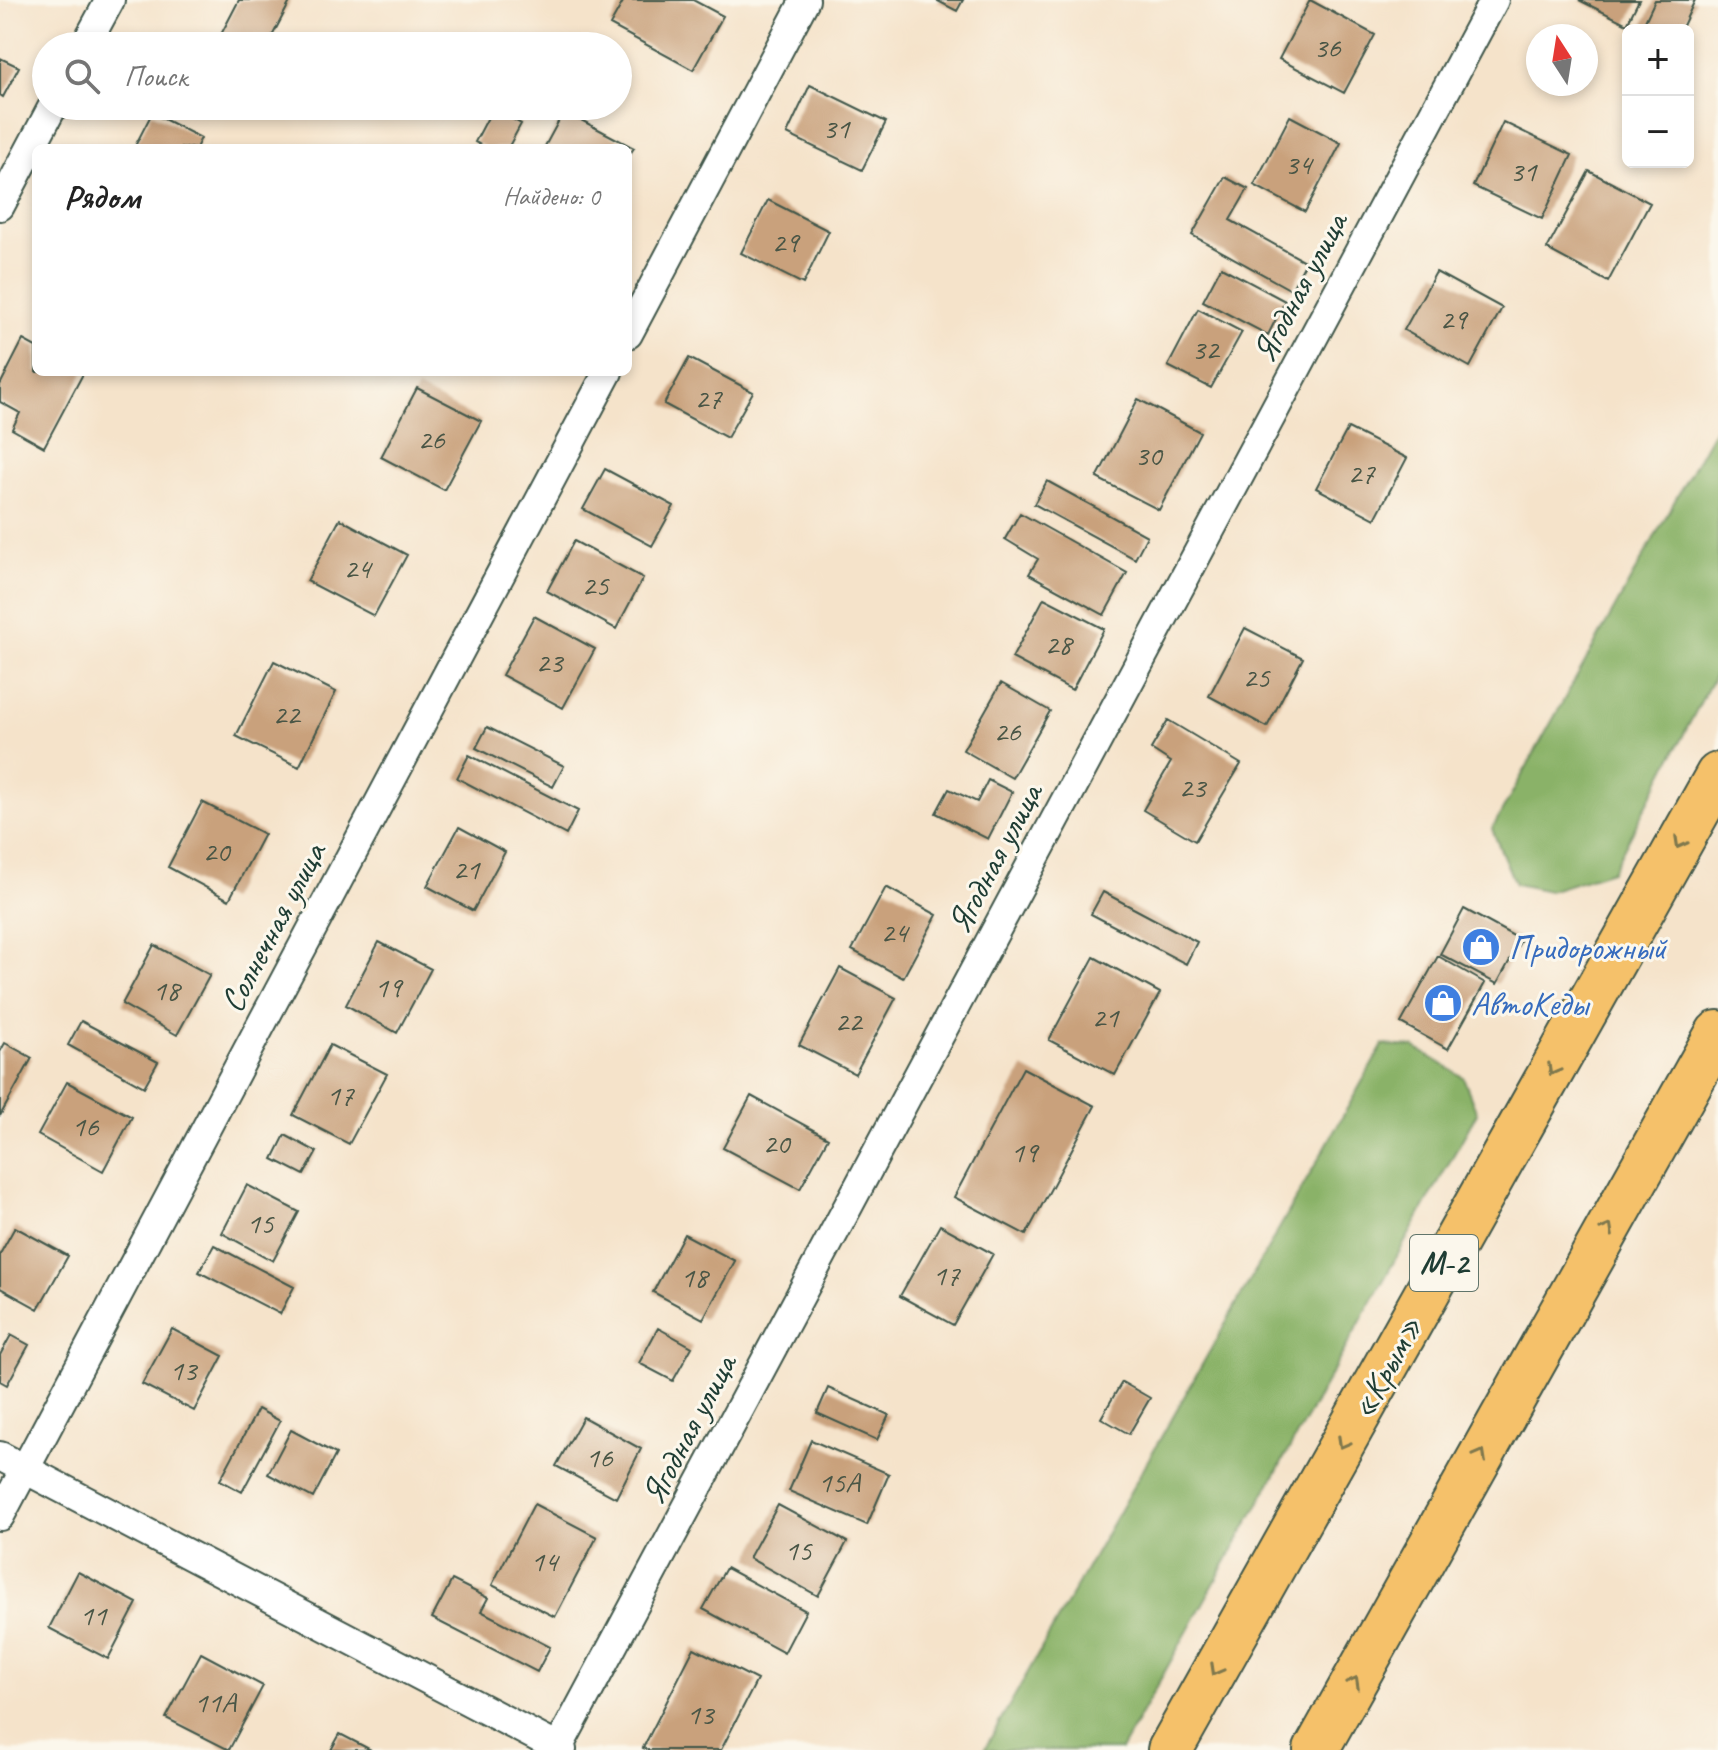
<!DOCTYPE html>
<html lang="ru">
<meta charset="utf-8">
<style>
body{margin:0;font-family:Caveat,sans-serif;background:#f6f6f6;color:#222}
.controls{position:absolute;right:24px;top:24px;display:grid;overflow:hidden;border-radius:12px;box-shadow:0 4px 12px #0003}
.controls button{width:72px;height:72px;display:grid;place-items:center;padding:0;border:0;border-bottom:2px solid #e0e0e0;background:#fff;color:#222;font:40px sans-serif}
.compass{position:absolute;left:1526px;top:24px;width:72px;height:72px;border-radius:50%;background:#fff;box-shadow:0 4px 12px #0003;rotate:348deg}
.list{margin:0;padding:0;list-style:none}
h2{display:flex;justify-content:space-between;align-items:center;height:104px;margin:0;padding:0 32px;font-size:34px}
h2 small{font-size:26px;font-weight:400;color:#767676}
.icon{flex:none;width:44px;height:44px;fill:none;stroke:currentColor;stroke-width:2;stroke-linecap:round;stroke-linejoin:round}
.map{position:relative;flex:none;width:1718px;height:1750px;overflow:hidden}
.search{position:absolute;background:#fff;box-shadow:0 4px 12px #0003;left:32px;top:32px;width:600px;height:88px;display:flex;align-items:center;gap:20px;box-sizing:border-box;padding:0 28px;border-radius:44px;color:#767676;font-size:30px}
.panel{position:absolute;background:#fff;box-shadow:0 4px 12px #0003;left:32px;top:144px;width:600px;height:232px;border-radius:12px}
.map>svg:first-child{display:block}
.forest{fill:#8ab268;stroke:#54784e;stroke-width:2}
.building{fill:#c9a17c}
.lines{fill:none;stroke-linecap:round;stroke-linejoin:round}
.minor-casing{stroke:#3f564a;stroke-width:32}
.primary-casing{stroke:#3f564a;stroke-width:48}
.minor{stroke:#fff;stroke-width:28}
.primary{stroke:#f5c16b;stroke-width:44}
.oneway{stroke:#7f784d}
.labels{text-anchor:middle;stroke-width:6;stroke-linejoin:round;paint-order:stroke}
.number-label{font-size:30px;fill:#4a5646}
.shield{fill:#fbf7ec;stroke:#61756b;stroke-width:2}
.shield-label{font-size:32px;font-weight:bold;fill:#1f3d34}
.street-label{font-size:34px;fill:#1f3d34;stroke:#fbf7ec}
.shop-label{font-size:34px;fill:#366cbe;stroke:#fbf7ec;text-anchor:start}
</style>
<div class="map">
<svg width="1718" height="1750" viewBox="0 0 1718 1750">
<rect width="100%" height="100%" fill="#fbf7ec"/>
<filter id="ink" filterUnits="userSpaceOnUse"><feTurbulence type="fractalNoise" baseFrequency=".0125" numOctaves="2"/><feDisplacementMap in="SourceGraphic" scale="16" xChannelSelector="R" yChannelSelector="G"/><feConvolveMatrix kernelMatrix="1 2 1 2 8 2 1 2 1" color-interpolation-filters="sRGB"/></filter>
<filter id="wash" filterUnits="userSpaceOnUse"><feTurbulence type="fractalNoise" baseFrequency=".006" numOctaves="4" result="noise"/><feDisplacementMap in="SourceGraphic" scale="32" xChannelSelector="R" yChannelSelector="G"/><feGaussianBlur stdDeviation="1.8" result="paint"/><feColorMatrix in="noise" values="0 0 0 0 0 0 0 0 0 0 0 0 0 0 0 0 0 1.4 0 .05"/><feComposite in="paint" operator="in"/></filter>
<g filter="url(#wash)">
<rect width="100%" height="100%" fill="#f5e3ca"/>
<path class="forest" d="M1718,423V669L1612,871L1549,891L1515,884L1492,829Z
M1383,1045L1414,1047L1463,1077L1477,1113L1121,1750H984Z"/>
<g id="blocks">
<path class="building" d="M239,0H291L267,46H215Z
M624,0H693L723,16L693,70L610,25Z
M936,0H963L957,11Z
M1310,0L1375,35L1344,93L1279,59Z
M1579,0H1639L1627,24Z
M1655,0H1695L1681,30H1641Z
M0,58L19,67L3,97L0,95Z
M810,85L886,122L862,170L787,134Z
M493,108L521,124L508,148H486L475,142Z
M564,111L630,146L634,148L628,157V148H544Z
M152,113L201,138L196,148H134Z
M1290,116L1341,143L1305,212L1254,185Z
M1503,122L1572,155L1542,219L1473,186Z
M1589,171L1650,203L1608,282L1547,249Z
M1225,177L1248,189L1230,220L1306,262L1291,290L1192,235Z
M768,200L829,231L803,284L741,253Z
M1221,267L1285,301L1268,335L1203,301Z
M1436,272L1502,308L1470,367L1404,330Z
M1198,309L1242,332L1211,388L1168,366Z
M23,340L36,347V372H84L44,447L12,429L20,413L0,402V385Z
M689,358L753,392L727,438L664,404Z
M417,388L481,421L444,490L381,457Z
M1138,399L1200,432L1159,510L1097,478Z
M1348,428L1407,458L1375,519L1316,488Z
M605,469L674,506L652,546L583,509Z
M1047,481L1147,536L1135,559L1034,504Z
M1020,513L1127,573L1104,615L1029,574L1038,559L1005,539Z
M340,519L407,555L374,616L307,581Z
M574,541L643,578L616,629L547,591Z
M1044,598L1104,629L1072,690L1012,658Z
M534,616L595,649L563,708L502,675Z
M1245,628L1303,658L1267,727L1209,696Z
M274,661L336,692L299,767L236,736Z
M1001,683L1050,711L1012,778L963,750Z
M1168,720L1241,764L1195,841L1143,810L1171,762L1151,749Z
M487,727L564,766L553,787L476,748Z
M469,755L578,811L566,835L457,778Z
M988,780L1012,792L988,839L936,813L949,789L977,802Z
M202,802L264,834L229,900L168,867Z
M459,827L505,852L473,911L427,886Z
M886,887L937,915L903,978L852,950Z
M1103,892L1197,942L1186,964L1091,914Z
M1464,909L1521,940L1497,984L1440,954Z
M379,942L431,969L397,1033L346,1005Z
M154,945L210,975L177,1035L122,1004Z
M1438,956L1485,983L1448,1049L1401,1023Z
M1094,957L1160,993L1115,1075L1049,1040Z
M840,968L896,998L855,1074L799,1045Z
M81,1021L158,1062L144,1087L68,1045Z
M5,1043L32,1058L0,1116V1052Z
M330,1045L387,1074L349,1144L293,1115Z
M1023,1068L1095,1106L1026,1235L954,1197Z
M67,1082L132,1117L103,1171L38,1135Z
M751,1096L828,1138L800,1189L723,1148Z
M285,1135L317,1152L304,1175L273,1159Z
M247,1185L299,1212L273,1261L222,1233Z
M940,1225L993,1254L953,1325L900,1296Z
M15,1227L68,1256L38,1309L0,1288V1254Z
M684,1234L735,1261L703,1319L653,1292Z
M214,1245L294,1287L280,1314L199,1272Z
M658,1328L692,1347L673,1381L639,1363Z
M172,1329L223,1356L194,1411L142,1384Z
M11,1335L29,1345L7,1385L0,1381V1355Z
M1122,1382L1150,1398L1129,1434L1101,1418Z
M828,1388L889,1415L877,1440L817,1413Z
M258,1409L280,1421L242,1492L220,1480Z
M583,1417L641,1449L616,1498L556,1466Z
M291,1430L336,1454L313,1498L268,1474Z
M811,1440L889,1474L867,1525L789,1491Z
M534,1504L597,1537L555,1617L492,1585Z
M778,1505L847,1542L818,1596L749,1558Z
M726,1568L806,1611L784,1653L703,1609Z
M78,1572L137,1603L108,1659L49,1628Z
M452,1580L488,1598L481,1611L550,1647L537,1672L432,1618Z
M694,1648L757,1680L721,1750H648L643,1748Z
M201,1653L263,1686L229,1750L166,1718Z
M340,1734L371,1750H331Z"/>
</g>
</g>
<g filter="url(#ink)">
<use href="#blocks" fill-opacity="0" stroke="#3f564a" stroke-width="2"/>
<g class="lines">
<g class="minor-casing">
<path id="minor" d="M85,46L110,0
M0,206L53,106
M628,334L805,0
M0,1456L562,1750
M0,1516L608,372
M557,1750L1494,0"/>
</g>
<g class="primary-casing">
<path id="primary" d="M1170,1750L1718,775
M1316,1750L1718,1033"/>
</g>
<use href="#minor" class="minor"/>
<use href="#primary" class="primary"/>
</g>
<defs><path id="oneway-chevron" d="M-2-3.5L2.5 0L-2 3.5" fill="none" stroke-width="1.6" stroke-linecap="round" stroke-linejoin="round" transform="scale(2)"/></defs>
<g class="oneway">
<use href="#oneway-chevron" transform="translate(1680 843) rotate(119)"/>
<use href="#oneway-chevron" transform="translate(1553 1070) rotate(119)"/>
<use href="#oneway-chevron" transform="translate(1608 1229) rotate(-61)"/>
<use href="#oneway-chevron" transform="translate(1343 1443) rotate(119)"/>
<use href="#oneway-chevron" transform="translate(1481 1455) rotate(-61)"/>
<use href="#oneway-chevron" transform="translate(1216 1670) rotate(119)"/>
<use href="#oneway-chevron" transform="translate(1354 1682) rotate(-61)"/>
</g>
</g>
<defs>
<g id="shop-disc" transform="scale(2)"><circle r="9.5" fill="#3f7fe0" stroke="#fbf7ec"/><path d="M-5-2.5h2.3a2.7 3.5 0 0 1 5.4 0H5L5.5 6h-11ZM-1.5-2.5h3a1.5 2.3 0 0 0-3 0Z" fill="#fff"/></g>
</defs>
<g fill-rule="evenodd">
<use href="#shop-disc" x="1481" y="947"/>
<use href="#shop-disc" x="1443" y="1003"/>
</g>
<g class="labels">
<g class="number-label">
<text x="1327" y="57">36</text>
<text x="836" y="138">31</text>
<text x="1298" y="174">34</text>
<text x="1523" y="181">31</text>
<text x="785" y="252">29</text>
<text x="1453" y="329">29</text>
<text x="1205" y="359">32</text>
<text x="708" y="408">27</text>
<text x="431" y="449">26</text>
<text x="1148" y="465">30</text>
<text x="1361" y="483">27</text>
<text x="357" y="578">24</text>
<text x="595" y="595">25</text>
<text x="1058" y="654">28</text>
<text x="549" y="672">23</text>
<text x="1256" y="687">25</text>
<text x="286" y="724">22</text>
<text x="1007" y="741">26</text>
<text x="1192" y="797">23</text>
<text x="216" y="861">20</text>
<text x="466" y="879">21</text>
<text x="894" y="942">24</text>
<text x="388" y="997">19</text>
<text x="166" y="1000">18</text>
<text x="1105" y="1027">21</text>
<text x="848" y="1031">22</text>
<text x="340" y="1105">17</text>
<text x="85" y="1136">16</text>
<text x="776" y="1153">20</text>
<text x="1024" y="1162">19</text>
<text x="260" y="1233">15</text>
<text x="946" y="1285">17</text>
<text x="694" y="1287">18</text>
<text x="183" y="1380">13</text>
<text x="599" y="1467">16</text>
<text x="839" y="1492">15А</text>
<text x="798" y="1560">15</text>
<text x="544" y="1571">14</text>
<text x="93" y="1625">11</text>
<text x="215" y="1712">11А</text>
<text x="700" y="1724">13</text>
</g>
<rect class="shield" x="1410" y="1235" width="68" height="56" rx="6"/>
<g class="shield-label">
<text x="1444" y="1274">М-2</text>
</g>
<g class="street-label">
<text transform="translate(1299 287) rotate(-62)" y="12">Ягодная улица</text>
<text transform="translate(994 858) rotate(-62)" y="12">Ягодная улица</text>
<text transform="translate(272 927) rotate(-62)" y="12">Солнечная улица</text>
<text transform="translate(1386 1367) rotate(-61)" y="12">«Крым»</text>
<text transform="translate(688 1429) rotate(-62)" y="12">Ягодная улица</text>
</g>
<g class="shop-label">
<text x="1509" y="959">Придорожный</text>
<text x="1471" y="1015">АвтоКеды</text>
</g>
</g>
</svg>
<div class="controls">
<button>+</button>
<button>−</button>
</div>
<svg class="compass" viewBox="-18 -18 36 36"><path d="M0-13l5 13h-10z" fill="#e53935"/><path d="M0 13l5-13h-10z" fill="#767676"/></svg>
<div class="search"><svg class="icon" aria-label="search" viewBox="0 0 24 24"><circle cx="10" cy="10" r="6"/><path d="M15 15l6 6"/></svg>Поиск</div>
<section class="panel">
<h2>Рядом<small>Найдено: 0</small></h2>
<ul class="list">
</ul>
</section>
</div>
